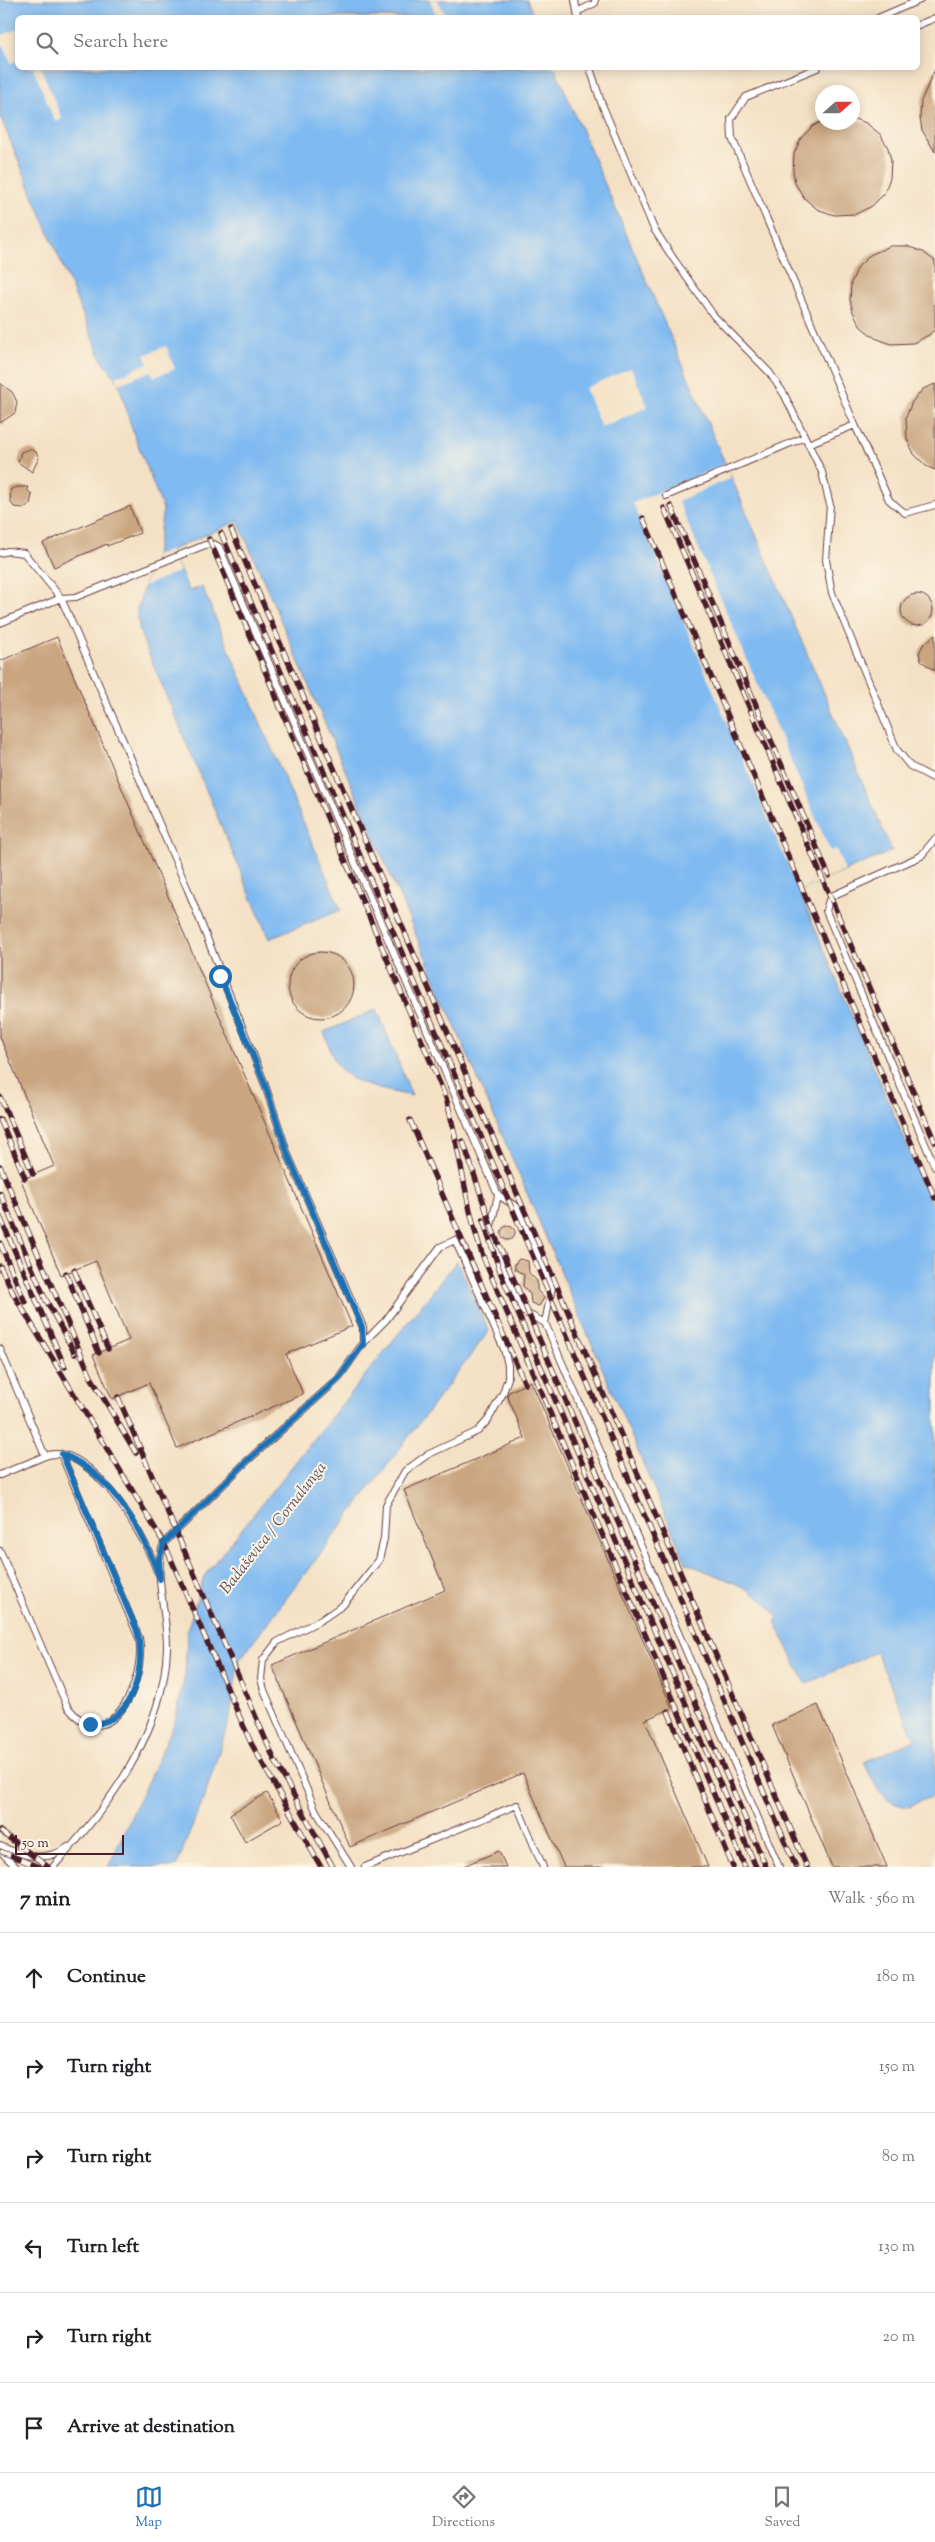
<!DOCTYPE html>
<meta charset="utf-8">
<style>
body{margin:0;font-family:"Sorts Mill Goudy",serif;background:#f6f6f6;color:#202124}
.compass{position:absolute;left:815px;top:85px;width:45px;height:45px;border-radius:50%;background:#fff;box-shadow:0 2px 12px #0003;rotate:69deg}
.scale{position:absolute;left:15px;bottom:12px;width:109px;box-sizing:border-box;padding-left:5px;border:2px solid #4a1f2b;border-top:0;font-size:14px;line-height:18px;white-space:nowrap;color:#4a1f2b;-webkit-text-stroke:4px #fcf5e5;paint-order:stroke}
.stop{position:absolute;width:15px;height:15px;margin:-11px;border:4px solid #1f6fb2;border-radius:50%;background:#fff}
.stop.end{background:#1f6fb2;border-color:#fff;box-shadow:0 1px 5px #0008}
.list{margin:0;padding:0;list-style:none}
h2{display:flex;justify-content:space-between;align-items:center;height:65px;margin:0;padding:0 20px;font-size:21px}
h2 small{font-size:16px;font-weight:400;color:#757577}
.list li{display:grid;grid-template-columns:32px 1fr auto;gap:15px;align-items:center;box-sizing:border-box;height:90px;padding:0 20px;border-top:1px solid #e0e0e0}
.list b{display:block;font-size:19px;white-space:nowrap}
.list em{font-size:16px;font-style:normal;color:#757577}
.icon{flex:none;width:28px;height:28px;fill:none;stroke:currentColor;stroke-width:2;stroke-linecap:round;stroke-linejoin:round}
.map{position:relative;flex:none;width:935px;height:1867px;overflow:hidden}
.search{position:absolute;background:#fff;box-shadow:0 2px 12px #0003;left:15px;right:15px;top:15px;height:55px;display:flex;align-items:center;gap:12px;box-sizing:border-box;padding:0 18px;border-radius:8px;color:#757577;font-size:19px}
.sheet{height:605px;background:#fff}
nav{display:flex;justify-content:space-around;align-items:center;box-sizing:border-box;height:70px;border-top:1px solid #e0e0e0;background:#fff;font-size:14px;color:#757577}
nav a{display:grid;justify-items:center;gap:2px}
nav .on{color:#1f6fb2}
.map>svg:first-child{display:block}
.water{fill:#7fbaf1;stroke:#646c8e}
.pier{fill:#f4e1c5}
.building{fill:#c9a580}
.lines{fill:none;stroke-linecap:round;stroke-linejoin:round}
.lane-casing{stroke:#643c42;stroke-width:8}
.lane{stroke:#fff;stroke-width:6}
.rail-casing{stroke:#4a1f2b;stroke-width:5.5}
.rail{stroke:#fcf5e5;stroke-width:4;stroke-dasharray:11;stroke-linecap:butt}
.route{stroke:#1f6fb2;stroke-width:6}
.labels{text-anchor:middle;stroke-width:4;stroke-linejoin:round;paint-order:stroke}
.water-label{font-size:16px;font-style:italic;fill:#5a4e66;stroke:#fcf5e5}
</style>
<div class="map">
<svg width="935" height="1867" viewBox="0 0 935 1867">
<rect width="100%" height="100%" fill="#fcf5e5"/>
<filter id="ink" filterUnits="userSpaceOnUse"><feTurbulence type="fractalNoise" baseFrequency=".02" numOctaves="2"/><feDisplacementMap in="SourceGraphic" scale="10" xChannelSelector="R" yChannelSelector="G"/><feConvolveMatrix kernelMatrix="1 2 1 2 8 2 1 2 1" color-interpolation-filters="sRGB"/></filter>
<filter id="wash" filterUnits="userSpaceOnUse"><feTurbulence type="fractalNoise" baseFrequency=".0096" numOctaves="4" result="noise"/><feDisplacementMap in="SourceGraphic" scale="20" xChannelSelector="R" yChannelSelector="G"/><feGaussianBlur stdDeviation="1.12" result="paint"/><feColorMatrix in="noise" values="0 0 0 0 0 0 0 0 0 0 0 0 0 0 0 0 0 1.4 0 .05"/><feComposite in="paint" operator="in"/></filter>
<g filter="url(#wash)">
<rect width="100%" height="100%" fill="#f4e1c5"/>
<path class="water" d="M0,0H527L534,17L18,18V68H555L892,851L799,891L935,1211V1795L911,1805V1807C881,1805 876,1787 864,1762L915,1740L876,1652L806,1684L775,1622L778,1618C759,1587 718,1577 686,1563L238,521L171,550L189,591L202,587L341,910L269,939L140,633L137,610L144,586L156,556L163,509L133,432L119,384L115,377L103,363L0,116Z
M377,1009L412,1096C387,1090 349,1087 335,1061C330,1052 328,1041 324,1032Z
M457,1261L489,1331L238,1662L230,1717L206,1792L176,1867H108L175,1722L185,1675L187,1631L204,1576Z"/>
<path class="pier" d="M430,0H438L446,17H437Z
M17,29V60L11,63L3,45L0,46V36Z
M33,68H41L62,119L55,122Z
M166,346L175,369L154,377L151,371L119,384L116,377L148,363L145,355Z
M631,368L648,407L601,427L585,388Z
M725,464L731,478L678,501L830,851L836,849L845,871L799,891L633,503Z
M171,550L180,571L144,586L156,556Z"/>
<g id="blocks">
<path class="building" d="M935,69V152L922,130L920,118L921,101Z
M852,118L866,123L880,134L888,148L891,160L890,178L884,194L872,206L856,214L834,215L817,209L804,198L795,183L793,171L794,154L801,138L813,126L821,122H852Z
M890,246H907L923,252L935,261V329L929,335L913,343L891,344L875,338L861,327L853,312L850,300L851,283L858,267L870,255Z
M0,383L12,392L17,402L15,413L0,423Z
M935,384V470L926,466L914,454L907,439L906,417L912,402L923,389Z
M30,449L36,452L39,458L32,472L18,462L21,452Z
M18,487H28L27,489L32,495L30,504L24,508L14,507L10,501L11,489Z
M130,506L140,533L107,546V544L54,567L43,543Z
M901 610a16 16 0 1 1 32 0a16 16 0 1 1-32 0Z
M935,635V671L921,661L919,653L923,645Z
M57,637L352,1326L286,1354L303,1394L177,1448L149,1383L112,1399L93,1355L129,1340L96,1261L61,1275L21,1180L54,1166L0,1037V661Z
M288 985a33 33 0 1 1 66 0a33 33 0 1 1-66 0Z
M501 1233a7 7 0 1 1 14 0a7 7 0 1 1-14 0Z
M519,1259L528,1261L529,1273L537,1281V1290L544,1298L539,1306L531,1303L530,1294L523,1286L524,1275L515,1269V1264Z
M531,1381L672,1708L645,1720L708,1867H564L523,1773L350,1847L272,1665L445,1590L404,1490L525,1438L507,1395L509,1392Z
M818,1705L887,1867H832L772,1725Z
M267,1793L283,1820L245,1842L230,1814Z
M499,1851L506,1867H461Z"/>
</g>
</g>
<g filter="url(#ink)">
<use href="#blocks" fill-opacity="0" stroke="#643c42" stroke-width="1"/>
<g class="lines">
<g class="lane-casing">
<path id="lane" d="M575,0L578,18
M577,12L595,3V0
M878,18L920,0
M918,25L935,18
M590,68L601,102L654,229L673,258L714,316L769,372L784,394L822,472L830,505L826,560L832,593L897,750L910,766L935,779
M855,425L889,500L905,513L935,505
M808,444L855,425L732,138L731,119L746,97L817,68
M666,496L805,437
M0,553L8,551L24,553L61,598L76,597L205,545L214,544L219,547L498,1195L517,1207L552,1287L545,1323L779,1867
M0,623L61,598L188,890L264,1082L288,1155L363,1327V1343
M935,839L921,856L834,895L829,900L826,911L935,1167
M498,1195L489,1235L522,1311L545,1323
M0,1349L45,1456C90,1439 145,1537 157,1571
M0,1475L45,1456
M0,1551L67,1706C110,1763 147,1678 139,1638L61,1454
M0,1846C22,1856 47,1863 68,1847
M0,1851L16,1867
M53,1867C108,1807 164,1734 167,1648C168,1617 152,1570 164,1543L246,1462L338,1379L363,1343L386,1320L440,1247L455,1240L504,1349L508,1365V1378L503,1393L488,1420L478,1431L427,1455L405,1471L386,1505L384,1539L379,1560L343,1605L321,1620L277,1642L263,1660L261,1679L264,1690L316,1811L351,1867
M365,1867L517,1805L543,1867"/>
</g>
<use href="#lane" class="lane"/>
<g class="rail-casing">
<path id="rail" d="M671,506L829,876
M664,508L935,1142
M643,518L935,1198
M231,529L807,1867
M221,533L796,1867
M209,539L446,1098C461,1152 465,1207 484,1259L745,1867
M0,1097L33,1174
M0,1119L25,1178
M410,1120L502,1332
M463,1141L493,1231L766,1867
M0,1166L91,1377L136,1453
M0,1193L45,1298L75,1354
M0,1217L65,1367
M483,1220L501,1274L756,1867
M0,1243L25,1302
M0,1266L14,1295L164,1543L251,1743L321,1867
M74,1270L108,1349
M66,1273L99,1353
M500,1327L525,1384
M118,1397L274,1759L333,1867
M668,1711L733,1867
M0,1831L48,1867
M0,1851L39,1867"/>
</g>
<use href="#rail" class="rail"/>
</g>
</g>
<g class="lines" filter="url(#ink)">
<path class="route" d="M90,1724C134,1726 148,1661 136,1628L62,1454C112,1474 143,1531 160,1579L159,1560L164,1543L246,1462L338,1379L363,1344L362,1327L288,1155L264,1082L220,976"/>
</g>
<g class="labels">
<g class="water-label">
<text transform="translate(272 1527) rotate(-52)" y="6">Badaševica / Cornalunga</text>
</g>
</g>
</svg>
<svg class="compass" viewBox="-18 -18 36 36"><path d="M0-13l5 13h-10z" fill="#e53935"/><path d="M0 13l5-13h-10z" fill="#757577"/></svg>
<div class="scale">50 m</div>
<div class="stop" style="left:220px;top:976px"></div>
<div class="stop end" style="left:90px;top:1724px"></div>
<div class="search"><svg class="icon" aria-label="search" viewBox="0 0 24 24"><circle cx="10" cy="10" r="6"/><path d="M15 15l6 6"/></svg>Search here</div>
</div>
<section class="sheet">
<h2>7 min<small>Walk · 560 m</small></h2>
<ul class="list">
<li><svg class="icon" aria-label="ahead" viewBox="0 0 24 24"><path d="M12 20V5M6 11l6-6 6 6"/></svg><div><b>Continue</b></div><em>180 m</em></li>
<li><svg class="icon" aria-label="right" viewBox="0 0 24 24"><path d="M7 20v-9h11M14 6l5 5-5 5"/></svg><div><b>Turn right</b></div><em>150 m</em></li>
<li><svg class="icon" aria-label="right" viewBox="0 0 24 24"><path d="M7 20v-9h11M14 6l5 5-5 5"/></svg><div><b>Turn right</b></div><em>80 m</em></li>
<li><svg class="icon" aria-label="left" viewBox="0 0 24 24"><path d="M17 20v-9H6M10 6l-5 5 5 5"/></svg><div><b>Turn left</b></div><em>130 m</em></li>
<li><svg class="icon" aria-label="right" viewBox="0 0 24 24"><path d="M7 20v-9h11M14 6l5 5-5 5"/></svg><div><b>Turn right</b></div><em>20 m</em></li>
<li><svg class="icon" aria-label="arrive" viewBox="0 0 24 24"><path d="M6 21V4h12l-3 4 3 4H6"/></svg><div><b>Arrive at destination</b></div></li>
</ul>
</section>
<nav>
<a class="on"><svg class="icon" aria-label="map" viewBox="0 0 24 24"><path d="M3 6l6-2 6 2 6-2v14l-6 2-6-2-6 2zM9 4v14M15 6v14"/></svg>Map</a>
<a><svg class="icon" aria-label="directions" viewBox="0 0 24 24"><path d="M12 3l9 9-9 9-9-9zM9 14v-3h6M13 9l2 2-2 2"/></svg>Directions</a>
<a><svg class="icon" aria-label="saved" viewBox="0 0 24 24"><path d="M7 4h10v16l-5-4-5 4z"/></svg>Saved</a>
</nav>
